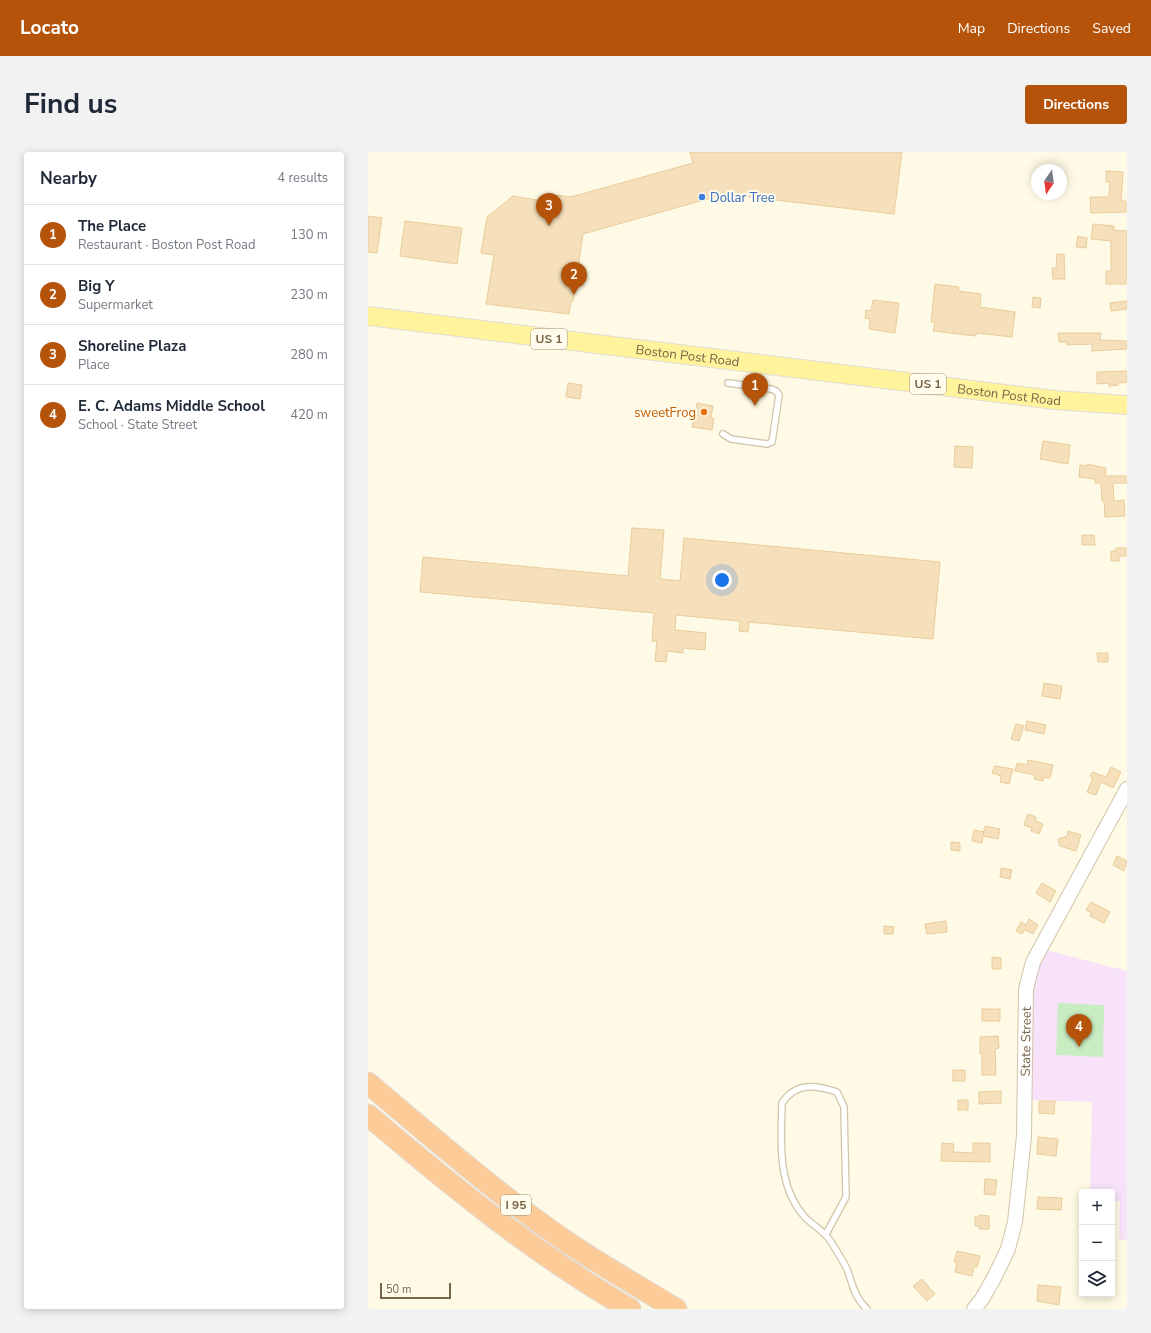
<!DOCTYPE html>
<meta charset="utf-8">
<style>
body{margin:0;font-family:"Nunito Sans",sans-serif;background:#f2f2f3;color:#1f2937}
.controls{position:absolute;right:12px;bottom:12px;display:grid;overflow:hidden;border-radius:4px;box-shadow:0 2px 10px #0003}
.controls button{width:36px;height:36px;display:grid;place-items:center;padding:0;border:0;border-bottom:1px solid #e0e1e3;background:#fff;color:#1f2937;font:20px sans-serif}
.compass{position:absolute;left:663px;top:12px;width:36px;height:36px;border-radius:50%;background:#fff;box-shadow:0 2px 10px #0003;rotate:193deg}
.scale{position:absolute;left:12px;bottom:10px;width:71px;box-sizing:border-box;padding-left:4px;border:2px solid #796548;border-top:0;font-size:11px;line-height:14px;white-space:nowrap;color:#796548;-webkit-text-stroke:3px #fffced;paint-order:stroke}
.you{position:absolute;left:354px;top:428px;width:14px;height:14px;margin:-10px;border:3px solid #fff;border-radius:50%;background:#1a73e8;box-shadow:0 0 0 6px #1a73e833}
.badge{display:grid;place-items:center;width:26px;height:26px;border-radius:50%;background:#b45309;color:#fff;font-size:13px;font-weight:700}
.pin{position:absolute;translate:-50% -33px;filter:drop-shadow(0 1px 2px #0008)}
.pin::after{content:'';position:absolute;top:21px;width:14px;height:12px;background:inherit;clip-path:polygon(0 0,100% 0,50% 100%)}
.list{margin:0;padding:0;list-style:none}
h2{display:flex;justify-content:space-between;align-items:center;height:52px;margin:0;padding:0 16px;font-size:17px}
h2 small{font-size:13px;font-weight:400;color:#747a83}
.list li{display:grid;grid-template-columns:26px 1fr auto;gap:12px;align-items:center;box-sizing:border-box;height:60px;padding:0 16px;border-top:1px solid #e0e1e3}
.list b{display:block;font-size:15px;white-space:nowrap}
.list p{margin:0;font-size:13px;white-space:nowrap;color:#747a83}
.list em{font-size:13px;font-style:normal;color:#747a83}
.icon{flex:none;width:22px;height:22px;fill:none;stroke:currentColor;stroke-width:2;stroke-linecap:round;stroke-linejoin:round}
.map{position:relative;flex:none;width:759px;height:1157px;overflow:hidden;border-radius:4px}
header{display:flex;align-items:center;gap:24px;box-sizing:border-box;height:56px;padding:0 20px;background:#b45309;color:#fff}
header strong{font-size:19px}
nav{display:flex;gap:22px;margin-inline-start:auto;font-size:14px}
.intro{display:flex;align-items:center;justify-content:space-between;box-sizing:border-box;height:96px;padding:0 24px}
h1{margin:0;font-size:28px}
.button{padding:10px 18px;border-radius:4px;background:#b45309;color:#fff;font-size:14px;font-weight:700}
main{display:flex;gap:24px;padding:0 24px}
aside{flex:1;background:#fff;border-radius:4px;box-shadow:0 2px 10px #0003}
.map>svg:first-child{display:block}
.education{fill:#f7e2fa}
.green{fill:#c9edc2}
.building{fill:#f5e0bb;stroke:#e9cc9a}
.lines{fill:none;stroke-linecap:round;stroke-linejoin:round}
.service-casing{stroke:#d0c4aa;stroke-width:8}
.tertiary-casing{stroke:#d0c4aa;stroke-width:16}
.primary-casing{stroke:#e2ddd7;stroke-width:20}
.motorway-casing{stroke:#e2ddd7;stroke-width:23}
.service{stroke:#fff;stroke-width:5.5}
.tertiary{stroke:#fff;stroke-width:14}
.primary{stroke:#fff39b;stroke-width:18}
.motorway{stroke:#fccb98;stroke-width:21}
.shop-dot{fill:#3f7fe0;stroke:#fffced;stroke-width:1.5}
.food-dot{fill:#e8710a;stroke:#fffced;stroke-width:1.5}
.labels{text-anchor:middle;stroke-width:4;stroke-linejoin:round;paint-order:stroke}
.shield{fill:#fffced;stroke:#a1927a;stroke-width:1}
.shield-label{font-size:12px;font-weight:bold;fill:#796548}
.shop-label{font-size:13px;fill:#366cbe;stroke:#fffced;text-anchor:start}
.street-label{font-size:13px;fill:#796548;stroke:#fffced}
.food-label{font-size:13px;fill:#c56008;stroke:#fffced;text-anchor:end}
</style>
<header>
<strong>Locato</strong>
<nav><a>Map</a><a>Directions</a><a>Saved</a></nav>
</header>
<div class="intro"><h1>Find us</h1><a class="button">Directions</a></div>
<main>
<aside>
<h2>Nearby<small>4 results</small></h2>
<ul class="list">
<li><span class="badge">1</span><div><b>The Place</b><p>Restaurant · Boston Post Road</p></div><em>130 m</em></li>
<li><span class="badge">2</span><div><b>Big Y</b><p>Supermarket</p></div><em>230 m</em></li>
<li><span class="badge">3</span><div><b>Shoreline Plaza</b><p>Place</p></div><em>280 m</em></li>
<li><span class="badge">4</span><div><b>E. C. Adams Middle School</b><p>School · State Street</p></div><em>420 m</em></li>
</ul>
</aside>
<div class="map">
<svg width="759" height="1157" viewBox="0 0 759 1157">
<rect width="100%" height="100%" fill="#fefae5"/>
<path class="education" d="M674,797L759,819V1088L751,1087L752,1049H744V1040H722L724,950L663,948L661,842Z"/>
<path class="green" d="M690,851L736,853L735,905L688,903Z"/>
<path class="building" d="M322,0H534L526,62L357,42L215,82L205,149H203L201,162L118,152L126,103L113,101L119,65L145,44L187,51L188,43L203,45L325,11Z
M738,19L755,20L753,49H758V60L723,61L722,45H741L742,30H738Z
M0,64L14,66L9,101L0,100Z
M37,69L94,76L89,112L32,104Z
M725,72L746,74V78L759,79V132H738V119H743V89L723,87Z
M710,84L719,86L718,96L708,95Z
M689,102H696L697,127H685L684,116H688Z
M567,132L591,135L590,139L613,142L612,155L647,160L644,185L608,181V184L565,179L567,170H563Z
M665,145L673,146L672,156L664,155Z
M505,148L531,151L527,181L501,177L502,167L497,166L498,158L503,159Z
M759,149V157L743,159L742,151Z
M690,181H733L732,188L759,189V197L724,199V192L699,193V190H691Z
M759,219V230L750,231V233L741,234V231L729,232V220Z
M200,231L214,233L212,247L198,245Z
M382,238L392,240L390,249L380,247Z
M329,251L345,254L343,266L346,267L344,278L324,275Z
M675,289L702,293L700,312L672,307Z
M587,294L605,295L604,316L586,315Z
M719,312L738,316L737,324H759V331H745L746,349L756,348L757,364L737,365L736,349H734L733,331H727V327L711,325L712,313L719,314Z
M264,376L296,378L292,427L312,429L316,386L572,410L565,487L381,470L380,480L371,479L372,469L308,463L307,478L338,481L337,498L315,496V501L299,499L298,510L287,509L289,489H284L286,461L52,440L55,405L260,424Z
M714,383H726L727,393H714Z
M748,396H759V404H751V409H743V399H748Z
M729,501H740V510H730Z
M676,531L694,534L692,547L674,544Z
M659,569L678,573L676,582L657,578Z
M648,572L656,574L651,589L643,587Z
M660,608L685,613L682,626L676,625L675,629L666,627L667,623L647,619L649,611L659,613Z
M627,614L645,617L641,632L632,630L633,624L624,621Z
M743,615L753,620L745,636L733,630L728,643L719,640L725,626L722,624L724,620L738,625Z
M660,662L668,665L667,669L675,672L671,682L663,679L664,676L656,673Z
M617,674L632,677L630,687L615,684L614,691L604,689L606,678L616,680L615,682Z
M700,679L713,683L708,699L692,694L690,687L699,684Z
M583,690L592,691V699L583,698Z
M749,704L759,709L756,719L745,713Z
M633,716L644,718L642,727L632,725Z
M674,731L688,739L682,750L668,741Z
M723,750L742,760L736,771L722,764L724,761L718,758Z
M661,767L670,773L665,782L657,778L654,782L648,779L653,770L658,773Z
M578,769L579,780L559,782L557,772Z
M516,774L526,775L525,782H516Z
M624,805L633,806V817H624Z
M614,857H632V869H614Z
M630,884L631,896L627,897L628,923H614V902H612V885Z
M585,918H597V929H585Z
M633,939V951L611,952V940Z
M590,948H600V958H590Z
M671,949H687L686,962L671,961Z
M670,985L690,987L688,1004L669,1002Z
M574,991L586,992L585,1000L605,1001V991H622V1010L573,1009Z
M617,1027L629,1028L627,1043L616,1042Z
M670,1045L694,1046L693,1058L669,1057Z
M611,1063L621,1064V1077H611V1074H607V1065H611Z
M589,1099L612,1104L609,1115H606L604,1124L587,1120L589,1110H586Z
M554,1127L567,1142L559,1149L545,1134Z
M670,1133L693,1135L691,1153L669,1149Z"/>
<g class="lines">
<g class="service-casing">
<path id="service" d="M355,282L363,287L399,292L404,290L411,243L408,239L403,237L360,231
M458,1082L478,1045L476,955L469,940C447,933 428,930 414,951C413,989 409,1032 435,1063C444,1074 458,1079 465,1093C470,1101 475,1109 479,1117C485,1133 486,1145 499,1157"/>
</g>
<g class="tertiary-casing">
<g id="tertiary">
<path id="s1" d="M606,1157L614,1147L626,1126L640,1097L647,1070L656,984L658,837L665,810L759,637"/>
</g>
</g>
<g class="primary-casing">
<g id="primary">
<path id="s2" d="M0,164L687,248L759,253"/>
</g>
</g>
<g class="motorway-casing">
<path id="motorway" d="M0,931C70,990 140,1052 217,1102C247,1121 278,1139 308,1157
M0,963C82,1033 168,1103 262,1157"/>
</g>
<use href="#service" class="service"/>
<use href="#tertiary" class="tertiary"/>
<use href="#primary" class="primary"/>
<use href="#motorway" class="motorway"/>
</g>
<circle class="shop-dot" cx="334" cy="45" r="4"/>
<circle class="food-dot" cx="336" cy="260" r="4"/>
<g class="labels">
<g class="shield">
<rect x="163" y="177" width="36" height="20" rx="3"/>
<rect x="542" y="222" width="36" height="20" rx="3"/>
<rect x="133" y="1043" width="30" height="20" rx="3"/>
</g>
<g class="shield-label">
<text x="181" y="191">US 1</text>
<text x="560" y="236">US 1</text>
<text x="148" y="1057">I 95</text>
</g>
<g class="shop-label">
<text x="342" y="50">Dollar Tree</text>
</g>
<g class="street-label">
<text dy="5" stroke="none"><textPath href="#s2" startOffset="322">Boston Post Road</textPath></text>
<text dy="5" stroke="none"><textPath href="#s2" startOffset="646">Boston Post Road</textPath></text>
<text dy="5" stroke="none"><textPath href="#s1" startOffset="278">State Street</textPath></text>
</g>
<g class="food-label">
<text x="328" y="265">sweetFrog</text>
</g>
</g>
</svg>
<div class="controls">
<button>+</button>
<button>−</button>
<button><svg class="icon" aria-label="layers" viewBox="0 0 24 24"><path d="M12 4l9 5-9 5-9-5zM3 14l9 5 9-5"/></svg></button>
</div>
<svg class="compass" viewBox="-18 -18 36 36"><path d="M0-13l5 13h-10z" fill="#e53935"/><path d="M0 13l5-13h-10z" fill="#747a83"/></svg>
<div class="scale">50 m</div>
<div class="you"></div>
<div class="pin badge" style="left:387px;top:254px">1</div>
<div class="pin badge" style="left:206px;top:143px">2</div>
<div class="pin badge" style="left:181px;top:74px">3</div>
<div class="pin badge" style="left:711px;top:895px">4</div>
</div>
</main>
